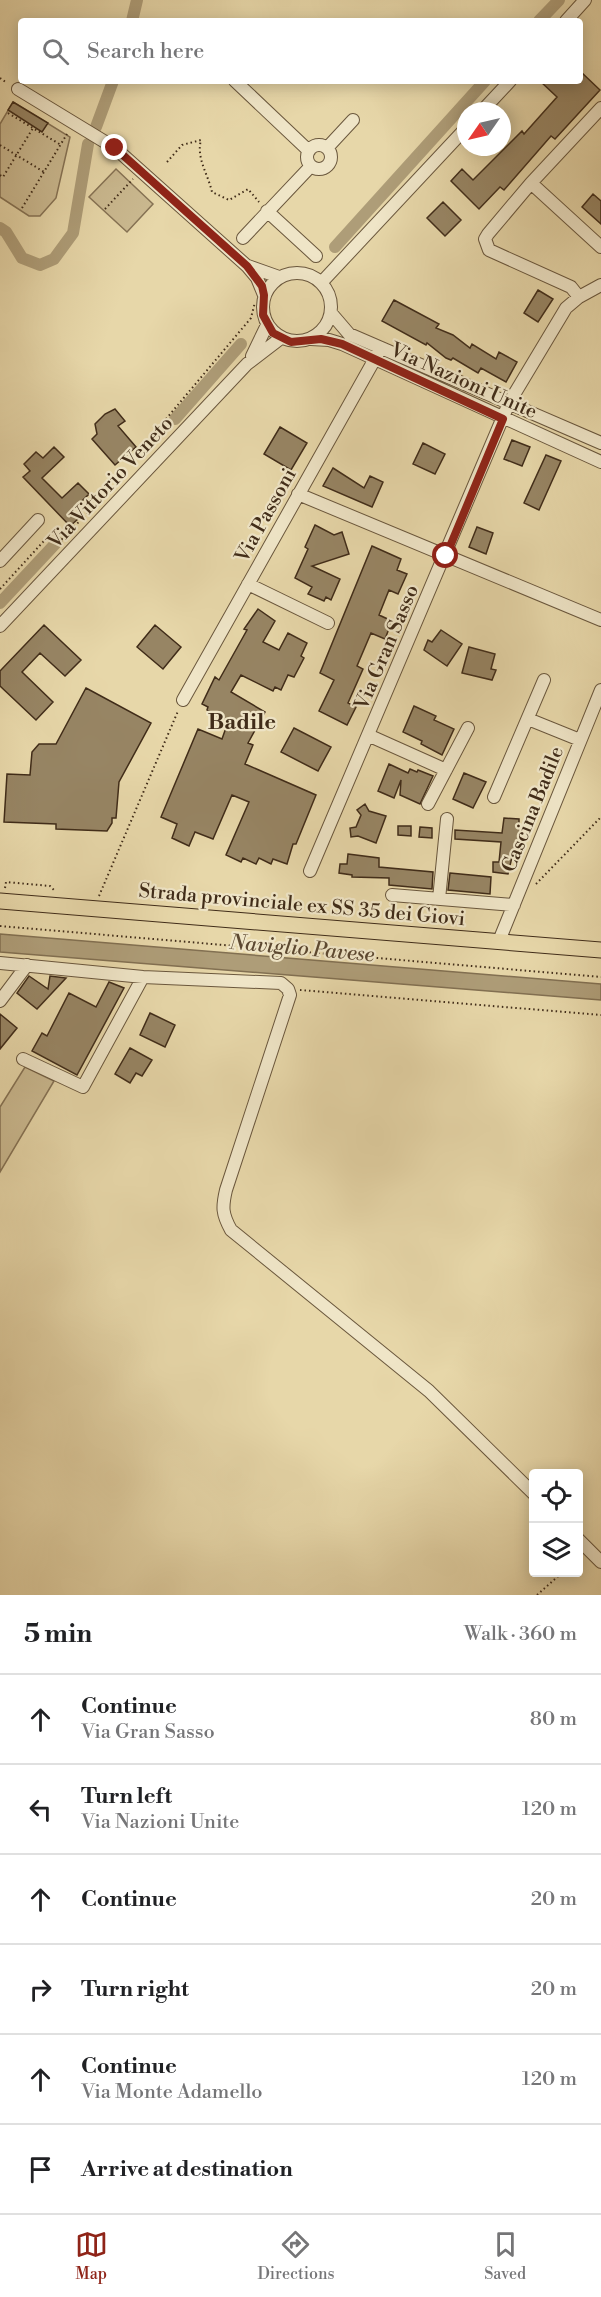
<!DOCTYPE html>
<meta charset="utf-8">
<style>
body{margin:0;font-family:"Libre Bodoni",serif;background:#f2f2f2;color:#202124}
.controls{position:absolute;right:18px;bottom:18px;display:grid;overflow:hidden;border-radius:6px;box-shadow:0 3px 15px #0003}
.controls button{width:54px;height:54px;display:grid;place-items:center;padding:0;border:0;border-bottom:2px solid #e0e0e0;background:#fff;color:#202124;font:30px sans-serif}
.compass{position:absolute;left:457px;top:102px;width:54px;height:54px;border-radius:50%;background:#fff;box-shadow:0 3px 15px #0003;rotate:236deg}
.stop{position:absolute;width:18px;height:18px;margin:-14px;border:4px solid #8f2418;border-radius:50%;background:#fff}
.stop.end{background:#8f2418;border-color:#fff;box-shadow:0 2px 6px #0008}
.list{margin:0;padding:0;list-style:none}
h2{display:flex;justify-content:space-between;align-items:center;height:78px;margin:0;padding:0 24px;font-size:26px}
h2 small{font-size:20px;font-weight:400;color:#757577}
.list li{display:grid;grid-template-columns:39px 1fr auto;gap:18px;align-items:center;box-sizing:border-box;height:90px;padding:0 24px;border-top:2px solid #e0e0e0}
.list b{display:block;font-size:22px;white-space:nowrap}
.list p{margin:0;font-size:20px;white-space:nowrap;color:#757577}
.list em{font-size:20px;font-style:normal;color:#757577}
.icon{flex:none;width:33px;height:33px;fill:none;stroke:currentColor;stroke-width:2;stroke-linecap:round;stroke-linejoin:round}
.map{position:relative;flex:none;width:601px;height:1595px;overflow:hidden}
.search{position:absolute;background:#fff;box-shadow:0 3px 15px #0003;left:18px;right:18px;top:18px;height:66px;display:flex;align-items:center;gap:15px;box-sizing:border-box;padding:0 21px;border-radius:6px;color:#757577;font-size:22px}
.sheet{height:618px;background:#fff}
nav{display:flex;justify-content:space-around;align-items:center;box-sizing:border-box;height:84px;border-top:2px solid #e0e0e0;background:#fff;font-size:16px;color:#757577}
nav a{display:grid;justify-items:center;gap:3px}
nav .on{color:#8f2418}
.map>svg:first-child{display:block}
.green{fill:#cbba91;stroke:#867355;stroke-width:1.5}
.water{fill:#ae9d78;stroke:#827052;stroke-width:1.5}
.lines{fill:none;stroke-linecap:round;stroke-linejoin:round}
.canal{stroke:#ae9d78;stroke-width:12}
.building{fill:#978564;stroke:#402c19;stroke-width:1.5}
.minor-casing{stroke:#6a573d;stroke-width:14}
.major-casing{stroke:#402c19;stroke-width:17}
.path{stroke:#402c19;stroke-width:2;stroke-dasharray:1.5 3;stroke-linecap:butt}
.minor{stroke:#efe5c7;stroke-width:12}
.major{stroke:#e7d7a9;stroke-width:15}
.route{stroke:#8f2418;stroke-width:8}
.labels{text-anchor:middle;stroke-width:4.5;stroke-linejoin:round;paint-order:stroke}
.street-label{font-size:20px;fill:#402c19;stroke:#efe5c7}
.water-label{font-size:21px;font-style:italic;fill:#5c4831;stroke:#efe5c7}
.quarter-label{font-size:22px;font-weight:bold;fill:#402c19;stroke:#efe5c7}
</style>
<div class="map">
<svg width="601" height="1595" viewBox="0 0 601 1595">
<rect width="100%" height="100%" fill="#e7d7a9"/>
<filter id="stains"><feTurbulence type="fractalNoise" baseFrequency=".00333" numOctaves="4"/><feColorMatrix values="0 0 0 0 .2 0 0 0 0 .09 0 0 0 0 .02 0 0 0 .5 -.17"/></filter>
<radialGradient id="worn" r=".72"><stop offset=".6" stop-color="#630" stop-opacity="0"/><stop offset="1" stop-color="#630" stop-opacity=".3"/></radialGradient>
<path class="green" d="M13,102L70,137L56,198L40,216H29L0,197V124Z
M116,169L153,204L127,232L89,197Z
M25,1067L54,1081L0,1172V1107Z"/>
<path class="water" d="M0,934L601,984V1000L0,952Z"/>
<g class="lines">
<path class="canal" d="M132,21L137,0
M539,21L559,0
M96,127L113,81
M0,228L6,232L22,258L40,265L54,259L73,233L88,144
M335,247L485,81
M175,419L241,344
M0,603L57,542"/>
</g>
<path class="building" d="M580,71L600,90L555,139L551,136L504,190L500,187L479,209L451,181L462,169L473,180L522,131L524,134L557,97L540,81H580Z
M13,102L48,123L42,132L8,110Z
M593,194L601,201V224L582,207Z
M443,202L461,220L445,236L427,218Z
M538,290L553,299L538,322L524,313Z
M394,300L439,324L436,328L453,335L470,348L472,344L496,359L499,352L517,362L506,382L481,368L478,373L453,358L451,360L446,358L427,343L426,345L382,321Z
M115,409L125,421L118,426L136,447L115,465L92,439L97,434L95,424L105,414Z
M280,427L307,443L291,470L264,454Z
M512,440L530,447L522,466L504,459Z
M423,443L445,454L435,474L413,464Z
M54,447L64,457L42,478L62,498L78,483L89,494L71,512L78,519L70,526L23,477L30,471L24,464L36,452L43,458Z
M546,455L561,461L539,510L524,503Z
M333,468L364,488L370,476L383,482L372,507L323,486Z
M315,525L334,535L342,532L349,554L312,566L340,579L331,600L326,597L324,601L308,594L312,587L295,578L308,549L305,547Z
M477,527L493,533L486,554L469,547Z
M372,546L401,559L397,570L407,574L398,594L389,590L379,615L392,621L385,639L371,633L357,666L363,669L348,703L356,707L347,725L319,711L334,680L320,673Z
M258,609L275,621L263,642L279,650L288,633L307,643L301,656L304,658L294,677L288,675L281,690L275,687L273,691L241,675L231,692L265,712L248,743L253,745L245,764L316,795L296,844H293L287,864L273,859L271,864L259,858L256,864L243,858L241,862L226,855L249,802L232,795L213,839L195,832L189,846L172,838L177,824L161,817L198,729L222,739L228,722L207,710L208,707L202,704L215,677L219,680L247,630L244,629Z
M44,625L81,660L65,676L40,653L22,672L53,702L36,720L0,686V671Z
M155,625L181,647L163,669L137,647Z
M441,630L462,644L447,666L424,650L428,640L432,642Z
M469,647L495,654L491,669L496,670L492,680L462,673Z
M86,688L151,723L119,782L116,818H112V823L107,831L56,829V824L4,822L7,774L30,775L32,752L39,744H56Z
M414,706L436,716L434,720L454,729L442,755L421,744L422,741L403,732Z
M294,728L331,747L318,771L281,752Z
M389,764L408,773L410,769L417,772L418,770L433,776L420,804L400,795L401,780L394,798L378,791Z
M464,773L486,782L473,808L453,799Z
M365,804L369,811L386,816L376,843L358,836L351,837L350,828L356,827L361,815L357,810Z
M504,818L519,819V827L522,828L518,850H516L514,858L512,857L508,874L493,872V862H499L501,842L455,839V830L502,833Z
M398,826H411V836L398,835Z
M420,827L432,828V838L419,837Z
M348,854L379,858V867L433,872L432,889L389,885V878L352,877V875L339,873L340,864H347Z
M450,873L491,877L490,894L448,890Z
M29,976L48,989L50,976L66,978L37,1009L17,993Z
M109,982L124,988L77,1075L32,1051L42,1033L47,1036L69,993L96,1007Z
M150,1013L175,1025L165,1047L140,1035Z
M0,1014L17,1028L0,1049Z
M130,1048L152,1060L142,1076L136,1073L130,1083L115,1074Z"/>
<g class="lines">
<g class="minor-casing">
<path id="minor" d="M566,21L585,0
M235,81L309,151
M18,89L115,148L247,266L257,278L264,295
M482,111L510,81
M307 157a12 12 0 1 1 24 0a12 12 0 1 1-24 0Z
M327,148L353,120
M531,183L601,108
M267,211L316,256
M243,238L311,166
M248,266L279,277
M263 307a34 34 0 1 1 68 0a34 34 0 1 1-68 0Z
M321,283L466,128
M579,297L571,287L489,250L485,239L488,234L531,183L601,247
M331,313L349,334L601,443
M311,339L329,340L342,344L601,462
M252,356L267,325
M298,494L601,620
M0,561L38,520
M248,584L328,623
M0,626L247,364L281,338
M183,700L381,348
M528,719L580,740
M370,736L446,770
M494,797L544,680
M428,804L468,728
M310,871L509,403L566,308L579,297L601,285
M392,895L514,905
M439,899L447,819
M499,941L601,690
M0,963L143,977L281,983L288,989L290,995L226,1190C222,1207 222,1214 231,1230L429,1391L534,1494
M0,1001L27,965
M23,1059L83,1087L143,977
M578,1539L601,1562"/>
</g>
<g class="major-casing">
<path id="major" d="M0,901L601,950"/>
</g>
<path class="path" d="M0,78L7,83
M8,113L61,145
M0,145L44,172
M167,162L182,145L201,140C196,158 208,174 212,192L229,200L248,189L259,202
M0,175L3,177L33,128
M22,208L67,134
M105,209L133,179
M141,458L172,423L166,419L251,318L255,302
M0,589L53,531L62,539L123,477
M536,884L601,817
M5,888L6,882L50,886L55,891
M99,896L178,711
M0,926L601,977
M300,990L601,1015
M537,1595L563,1572"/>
<use href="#minor" class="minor"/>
<use href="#major" class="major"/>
</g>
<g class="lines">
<path class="route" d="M115,148L247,266L262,286L264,295L263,315L273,333L291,342L321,339L342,344L503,419L446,556"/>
</g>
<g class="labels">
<g class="street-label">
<text transform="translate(464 380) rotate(24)" y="7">Via Nazioni Unite</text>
<text transform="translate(110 482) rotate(-47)" y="7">Via Vittorio Veneto</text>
<text transform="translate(265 515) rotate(-61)" y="7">Via Passoni</text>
<text transform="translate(386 647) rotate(-67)" y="7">Via Gran Sasso</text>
<text transform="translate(532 809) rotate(-68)" y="7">Cascina Badile</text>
<text transform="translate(302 904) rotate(5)" y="7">Strada provinciale ex SS 35 dei Giovi</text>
</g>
<g class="water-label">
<text transform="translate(302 948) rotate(5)" y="7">Naviglio Pavese</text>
</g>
<g class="quarter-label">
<text x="242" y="729">Badile</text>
</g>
</g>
<rect width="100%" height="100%" filter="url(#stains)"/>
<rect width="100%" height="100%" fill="url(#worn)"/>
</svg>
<div class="controls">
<button><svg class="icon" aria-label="locate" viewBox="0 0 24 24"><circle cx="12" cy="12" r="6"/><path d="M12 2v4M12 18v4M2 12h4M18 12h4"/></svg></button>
<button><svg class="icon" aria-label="layers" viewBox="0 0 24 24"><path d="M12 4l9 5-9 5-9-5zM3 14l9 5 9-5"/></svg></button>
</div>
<svg class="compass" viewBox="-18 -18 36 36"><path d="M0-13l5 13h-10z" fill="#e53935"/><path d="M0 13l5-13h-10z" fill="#757577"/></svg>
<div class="stop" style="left:446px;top:556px"></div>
<div class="stop end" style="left:115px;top:148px"></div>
<div class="search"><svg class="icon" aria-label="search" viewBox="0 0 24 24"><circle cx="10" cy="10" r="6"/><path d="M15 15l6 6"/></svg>Search here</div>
</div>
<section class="sheet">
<h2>5 min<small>Walk · 360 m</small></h2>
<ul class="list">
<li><svg class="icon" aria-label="ahead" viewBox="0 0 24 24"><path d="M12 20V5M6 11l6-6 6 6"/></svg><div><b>Continue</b><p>Via Gran Sasso</p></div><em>80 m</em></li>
<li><svg class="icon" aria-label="left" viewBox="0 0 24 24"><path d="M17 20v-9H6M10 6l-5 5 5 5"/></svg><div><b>Turn left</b><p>Via Nazioni Unite</p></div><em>120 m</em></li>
<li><svg class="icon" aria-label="ahead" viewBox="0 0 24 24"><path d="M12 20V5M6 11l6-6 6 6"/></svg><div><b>Continue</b></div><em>20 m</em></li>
<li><svg class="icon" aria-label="right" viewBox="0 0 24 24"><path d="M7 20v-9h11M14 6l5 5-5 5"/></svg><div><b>Turn right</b></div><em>20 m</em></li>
<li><svg class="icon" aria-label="ahead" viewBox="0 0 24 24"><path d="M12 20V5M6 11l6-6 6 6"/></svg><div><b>Continue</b><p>Via Monte Adamello</p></div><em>120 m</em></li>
<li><svg class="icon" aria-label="arrive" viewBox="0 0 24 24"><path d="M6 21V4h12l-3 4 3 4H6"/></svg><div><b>Arrive at destination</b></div></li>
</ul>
</section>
<nav>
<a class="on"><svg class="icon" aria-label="map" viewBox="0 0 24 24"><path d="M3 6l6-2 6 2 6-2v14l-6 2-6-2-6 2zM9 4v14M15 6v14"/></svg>Map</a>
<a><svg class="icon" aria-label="directions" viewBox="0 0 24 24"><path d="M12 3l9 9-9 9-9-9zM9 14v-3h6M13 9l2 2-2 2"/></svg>Directions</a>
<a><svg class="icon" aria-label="saved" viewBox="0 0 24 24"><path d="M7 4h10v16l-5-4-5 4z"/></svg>Saved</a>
</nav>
